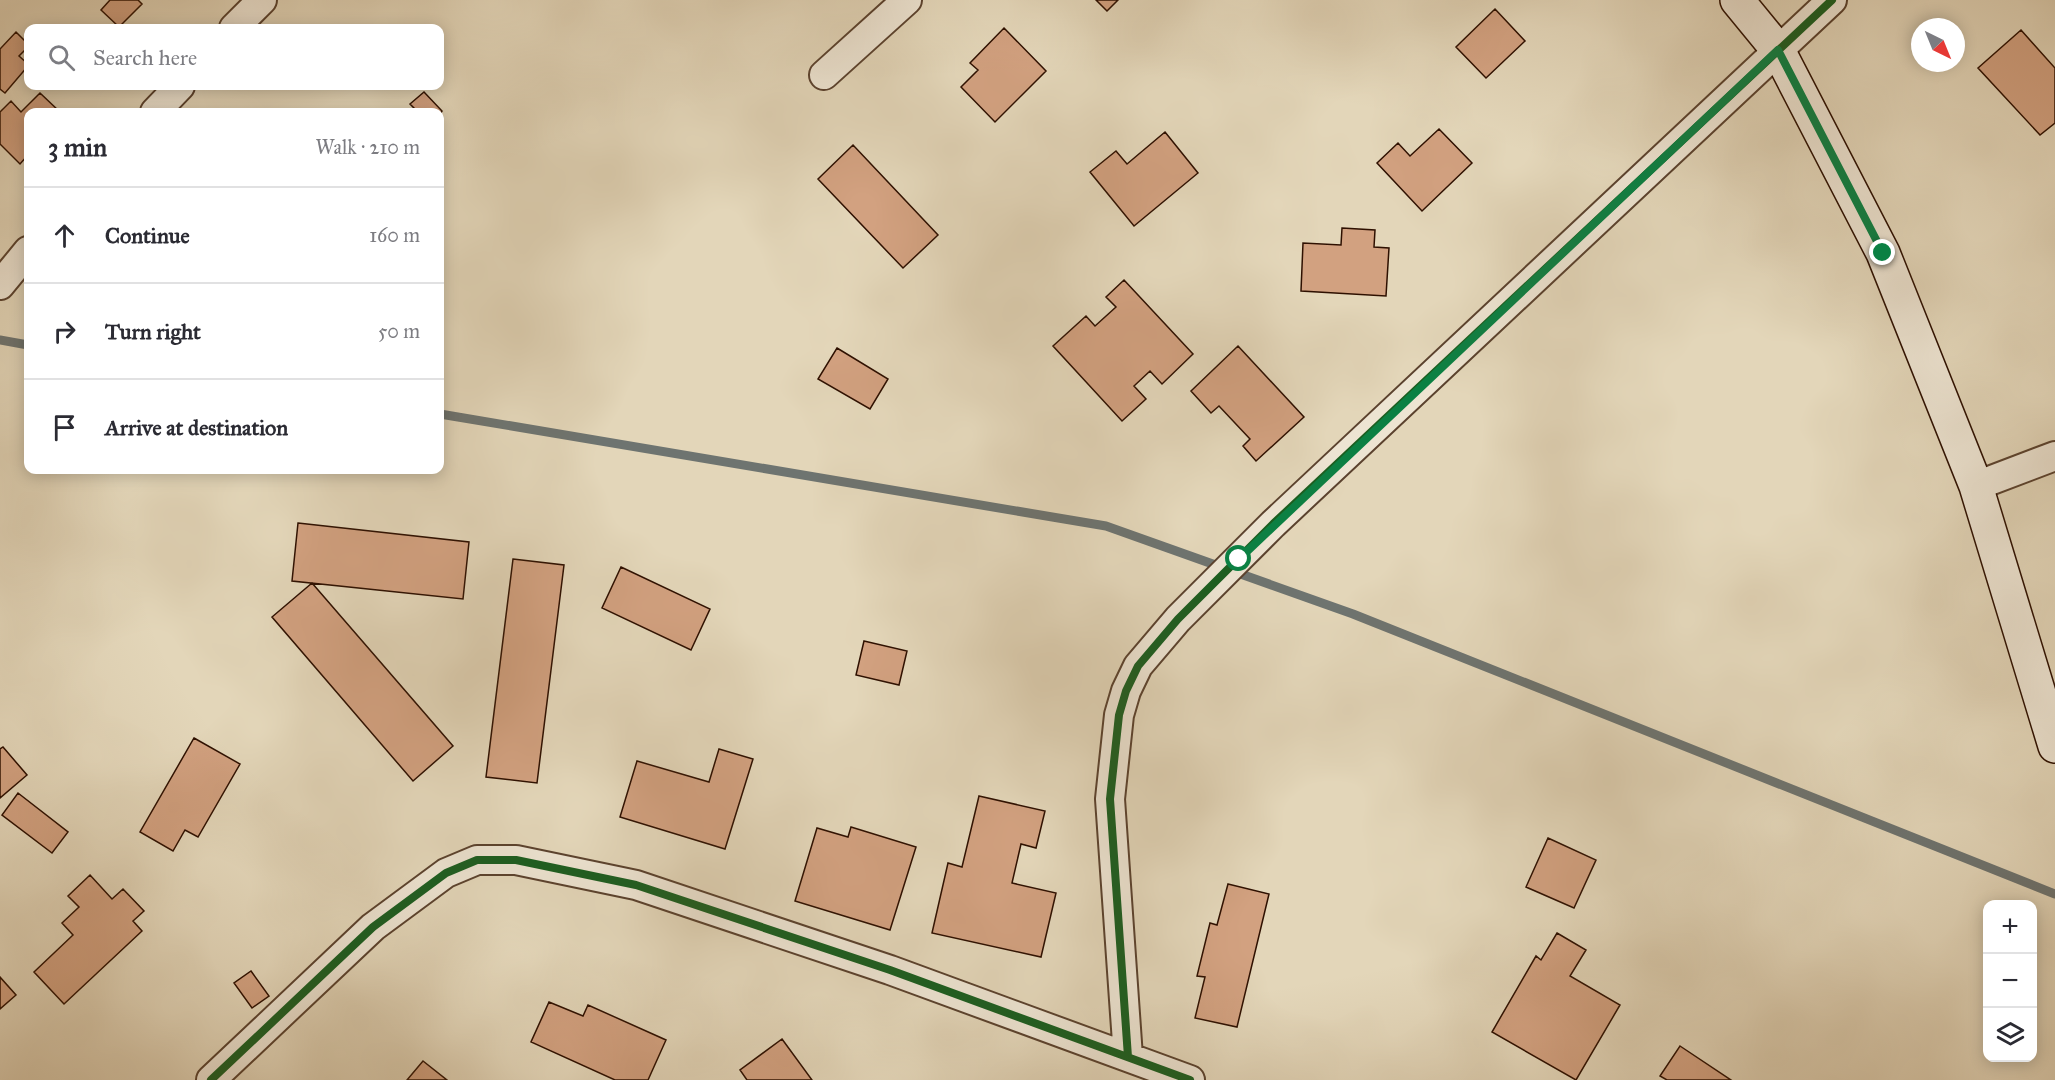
<!DOCTYPE html>
<meta charset="utf-8">
<style>
body{margin:0;font-family:"IM FELL Great Primer",serif;background:#f7f7f7;color:#2b2b33}
.controls{position:absolute;right:18px;bottom:18px;display:grid;overflow:hidden;border-radius:12px;box-shadow:0 3px 15px #0003}
.controls button{width:54px;height:54px;display:grid;place-items:center;padding:0;border:0;border-bottom:2px solid #e1e1e2;background:#fff;color:#2b2b33;font:30px sans-serif}
.compass{position:absolute;left:1911px;top:18px;width:54px;height:54px;border-radius:50%;background:#fff;box-shadow:0 3px 15px #0003;rotate:137deg}
.stop{position:absolute;width:18px;height:18px;margin:-14px;border:4px solid #0b8043;border-radius:50%;background:#fff}
.stop.end{background:#0b8043;border-color:#fff;box-shadow:0 2px 6px #0008}
.list{margin:0;padding:0;list-style:none}
h2{display:flex;justify-content:space-between;align-items:center;height:78px;margin:0;padding:0 24px;font-size:26px}
h2 small{font-size:20px;font-weight:400;color:#7c7c81}
.list li{display:grid;grid-template-columns:39px 1fr auto;gap:18px;align-items:center;box-sizing:border-box;height:96px;padding:0 24px;border-top:2px solid #e1e1e2}
.list b{display:block;font-size:22px;white-space:nowrap}
.list em{font-size:20px;font-style:normal;color:#7c7c81}
.icon{flex:none;width:33px;height:33px;fill:none;stroke:currentColor;stroke-width:2;stroke-linecap:round;stroke-linejoin:round}
.map{position:relative;flex:none;width:2055px;height:1080px;overflow:hidden}
.search{position:absolute;background:#fff;box-shadow:0 3px 15px #0003;left:24px;top:24px;width:420px;height:66px;display:flex;align-items:center;gap:15px;box-sizing:border-box;padding:0 21px;border-radius:12px;color:#7c7c81;font-size:22px}
.panel{position:absolute;background:#fff;box-shadow:0 3px 15px #0003;left:24px;top:108px;width:420px;height:366px;border-radius:12px}
.map>svg:first-child{display:block}
.lines{fill:none;stroke-linecap:round;stroke-linejoin:round}
.stream{stroke:#6e7470;stroke-width:9}
.building{fill:#d2a180;stroke:#2e1000;stroke-width:1.5}
.street-casing{stroke:#5b422e;stroke-width:32}
.secondary-casing{stroke:#2e1000;stroke-width:36}
.street{stroke:#ede4d2;stroke-width:28}
.secondary{stroke:#ede4d2;stroke-width:33}
.cycleway-casing{stroke:#ede4d2;stroke-width:11}
.cycleway{stroke:#1b5e20;stroke-width:8}
.route{stroke:#0b8043;stroke-width:8}
</style>
<div class="map">
<svg width="2055" height="1080" viewBox="0 0 2055 1080">
<rect width="100%" height="100%" fill="#e3d6b9"/>
<filter id="stains"><feTurbulence type="fractalNoise" baseFrequency=".00333" numOctaves="4"/><feColorMatrix values="0 0 0 0 .2 0 0 0 0 .09 0 0 0 0 .02 0 0 0 .5 -.17"/></filter>
<radialGradient id="worn" r=".72"><stop offset=".6" stop-color="#630" stop-opacity="0"/><stop offset="1" stop-color="#630" stop-opacity=".3"/></radialGradient>
<g class="lines">
<path class="stream" d="M0,340L28,345
M440,414L1106,526L1353,614L2055,894"/>
</g>
<path class="building" d="M110,0H138L142,4L119,27L101,10Z
M1096,0H1118L1107,11Z
M1495,9L1525,41L1486,78L1456,47Z
M1004,28L1046,71L995,122L961,87L978,70L970,63Z
M2021,30L2055,68V123L2040,135L1978,68Z
M16,32L28,44V47L19,56L28,64V66L5,93L0,89V49Z
M424,92L442,111L440,114L418,112L410,104Z
M40,93L60,112H28V155L20,164L0,144V112L11,101L21,112Z
M1439,129L1472,163L1422,211L1377,163L1398,143L1410,156Z
M1165,132L1198,173L1134,226L1090,172L1116,151L1127,164Z
M853,145L938,235L903,268L818,179Z
M1342,228L1375,230L1374,247L1389,248L1386,296L1301,291L1303,243L1341,245Z
M1124,280L1193,354L1162,384L1150,371L1134,386L1146,399L1122,421L1053,346L1086,316L1095,326L1116,307L1106,297Z
M1238,346L1304,417L1256,461L1243,446L1250,439L1219,406L1211,413L1191,391Z
M837,348L888,379L870,409L818,379Z
M298,523L469,542L463,599L292,581Z
M513,559L564,565L537,783L486,777Z
M621,567L710,609L691,650L602,608Z
M312,583L453,746L413,781L272,617Z
M864,641L907,651L899,685L856,675Z
M194,738L240,764L198,837L185,830L173,851L140,832Z
M3,747L27,775L0,798V749Z
M719,749L753,759L725,849L620,817L637,761L709,782Z
M18,793L68,832L52,853L2,815Z
M979,796L1045,811L1036,848L1021,844L1012,883L1056,893L1041,957L932,933L948,863L962,867Z
M851,827L916,847L890,930L795,901L817,828L848,837Z
M1548,838L1596,860L1574,908L1526,887Z
M90,875L112,899L123,889L144,911L133,921L142,931L64,1004L34,972L73,935L62,923L79,907L68,896Z
M1228,884L1269,894L1237,1027L1195,1018L1205,977L1197,976L1210,923L1217,925Z
M1557,933L1586,950L1570,976L1620,1005L1576,1080L1492,1032L1536,956L1541,960Z
M251,971L269,996L252,1008L234,983Z
M0,977L16,995L0,1009Z
M549,1002L583,1016L588,1005L666,1040L648,1080H615L531,1042Z
M782,1039L812,1080H747L740,1070Z
M1680,1046L1731,1080H1667L1660,1076Z
M423,1061L447,1080H407Z"/>
<g class="lines">
<g class="street-casing">
<path id="street" d="M234,28L262,0
M824,75L907,0
M155,112L180,86
M0,285L28,251
M1976,486L2055,456
M1128,1057L1110,799L1119,715L1126,691L1138,666L1178,619L1273,524L1832,0
M211,1080L373,927L446,873L477,860H516L636,885L890,970L1190,1080"/>
</g>
<g class="secondary-casing">
<path id="secondary" d="M1737,0L1778,50L1883,253L1976,486L2055,746"/>
</g>
<use href="#street" class="street"/>
<use href="#secondary" class="secondary"/>
<g class="cycleway-casing">
<path id="cycleway" d="M1128,1057L1110,799L1119,715L1126,691L1138,666L1178,619L1273,524L1832,0
M211,1080L373,927L446,873L477,860H516L636,885L890,970L1190,1080"/>
</g>
<use href="#cycleway" class="cycleway"/>
</g>
<g class="lines">
<path class="route" d="M1239,559L1778,50L1883,253"/>
</g>
<rect width="100%" height="100%" filter="url(#stains)"/>
<rect width="100%" height="100%" fill="url(#worn)"/>
</svg>
<div class="controls">
<button>+</button>
<button>−</button>
<button><svg class="icon" aria-label="layers" viewBox="0 0 24 24"><path d="M12 4l9 5-9 5-9-5zM3 14l9 5 9-5"/></svg></button>
</div>
<svg class="compass" viewBox="-18 -18 36 36"><path d="M0-13l5 13h-10z" fill="#e53935"/><path d="M0 13l5-13h-10z" fill="#7c7c81"/></svg>
<div class="stop" style="left:1239px;top:559px"></div>
<div class="stop end" style="left:1883px;top:253px"></div>
<div class="search"><svg class="icon" aria-label="search" viewBox="0 0 24 24"><circle cx="10" cy="10" r="6"/><path d="M15 15l6 6"/></svg>Search here</div>
<section class="panel">
<h2>3 min<small>Walk · 210 m</small></h2>
<ul class="list">
<li><svg class="icon" aria-label="ahead" viewBox="0 0 24 24"><path d="M12 20V5M6 11l6-6 6 6"/></svg><div><b>Continue</b></div><em>160 m</em></li>
<li><svg class="icon" aria-label="right" viewBox="0 0 24 24"><path d="M7 20v-9h11M14 6l5 5-5 5"/></svg><div><b>Turn right</b></div><em>50 m</em></li>
<li><svg class="icon" aria-label="arrive" viewBox="0 0 24 24"><path d="M6 21V4h12l-3 4 3 4H6"/></svg><div><b>Arrive at destination</b></div></li>
</ul>
</section>
</div>
